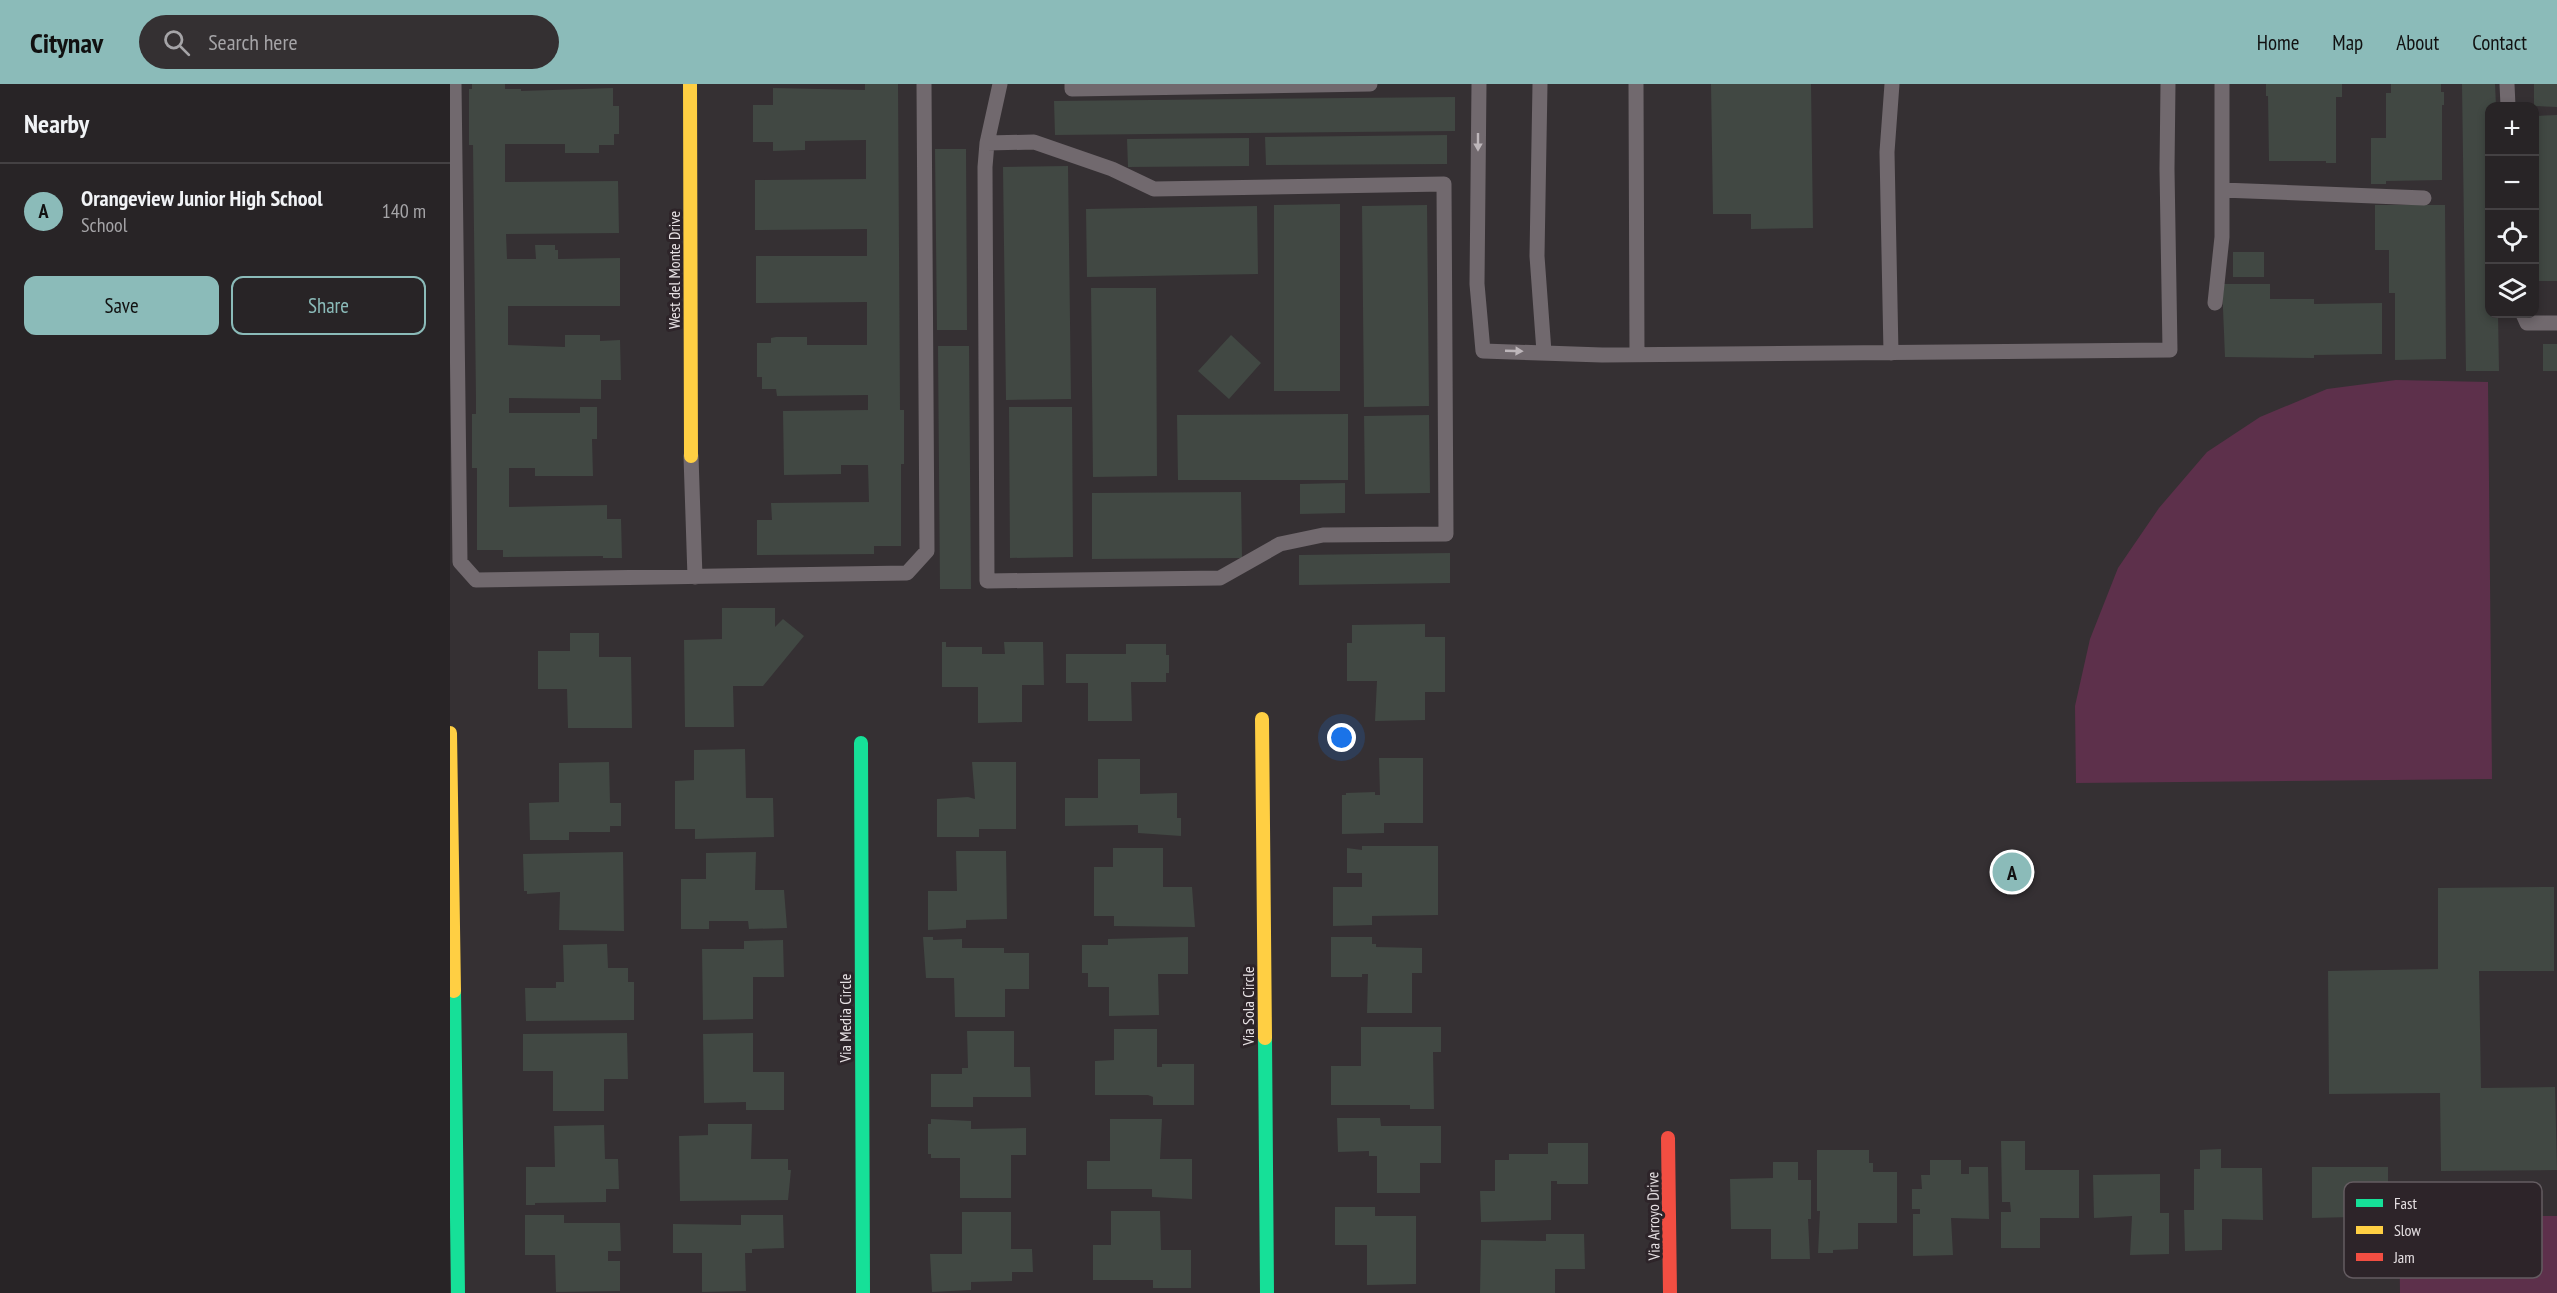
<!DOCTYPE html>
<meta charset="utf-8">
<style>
body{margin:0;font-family:"PT Sans Narrow",sans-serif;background:#343032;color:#f1f3f6}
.controls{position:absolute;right:18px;top:18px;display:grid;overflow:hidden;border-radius:12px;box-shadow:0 3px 9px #0003}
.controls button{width:54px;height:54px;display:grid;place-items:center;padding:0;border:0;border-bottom:2px solid #444143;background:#282426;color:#f1f3f6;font:30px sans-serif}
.you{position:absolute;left:892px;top:654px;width:21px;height:21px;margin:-15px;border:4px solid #fff;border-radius:50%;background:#1a73e8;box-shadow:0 0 0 9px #1a73e833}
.badge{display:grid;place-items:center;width:39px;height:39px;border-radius:50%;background:#8bbbb9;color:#111;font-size:20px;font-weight:700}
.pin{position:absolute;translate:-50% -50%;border:3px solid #fff;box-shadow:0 2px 6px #0006}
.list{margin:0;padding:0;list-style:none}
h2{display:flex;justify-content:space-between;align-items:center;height:78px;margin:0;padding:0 24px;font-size:26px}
h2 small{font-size:20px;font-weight:400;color:#a5a4a7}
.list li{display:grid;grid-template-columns:39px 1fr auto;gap:18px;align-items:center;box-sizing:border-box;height:96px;padding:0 24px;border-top:2px solid #444143}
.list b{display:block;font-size:22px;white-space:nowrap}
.list p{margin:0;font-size:20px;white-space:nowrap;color:#a5a4a7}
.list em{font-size:20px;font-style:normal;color:#a5a4a7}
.actions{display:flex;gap:12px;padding:18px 24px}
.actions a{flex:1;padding:14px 0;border:2px solid #8bbbb9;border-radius:12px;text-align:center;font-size:21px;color:#8bbbb9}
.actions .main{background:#8bbbb9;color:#111}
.icon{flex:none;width:33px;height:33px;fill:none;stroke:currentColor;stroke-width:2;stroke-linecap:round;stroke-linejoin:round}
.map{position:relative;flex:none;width:2107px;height:1209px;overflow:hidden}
header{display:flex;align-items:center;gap:36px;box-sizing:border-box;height:84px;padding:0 30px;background:#8bbbb9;color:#111}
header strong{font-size:28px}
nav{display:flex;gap:33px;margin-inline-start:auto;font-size:21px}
.search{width:420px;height:54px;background:#343032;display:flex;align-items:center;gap:15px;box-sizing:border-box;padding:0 21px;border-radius:33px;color:#a5a4a7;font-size:22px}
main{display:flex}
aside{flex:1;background:#282426}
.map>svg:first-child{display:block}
.green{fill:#5d304b}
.building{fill:#414843}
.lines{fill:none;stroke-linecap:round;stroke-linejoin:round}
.lane{stroke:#71696e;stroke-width:15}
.fast{stroke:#16e098;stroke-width:14}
.slow{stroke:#ffcf43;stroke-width:14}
.jam{stroke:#f24e42;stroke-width:14}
.oneway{fill:#bdb6ba}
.labels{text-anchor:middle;stroke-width:6;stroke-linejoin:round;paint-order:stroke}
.street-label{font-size:16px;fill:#e6e0e3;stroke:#2d2429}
.key{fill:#2d2429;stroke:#645c61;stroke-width:1.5}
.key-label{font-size:16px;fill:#e6e0e3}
</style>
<header>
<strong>Citynav</strong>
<div class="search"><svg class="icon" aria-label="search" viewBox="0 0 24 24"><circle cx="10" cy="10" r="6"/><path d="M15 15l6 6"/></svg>Search here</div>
<nav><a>Home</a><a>Map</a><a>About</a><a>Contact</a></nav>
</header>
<main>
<aside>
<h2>Nearby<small></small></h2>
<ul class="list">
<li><span class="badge">A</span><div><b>Orangeview Junior High School</b><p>School</p></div><em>140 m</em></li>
</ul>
<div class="actions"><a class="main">Save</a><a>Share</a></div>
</aside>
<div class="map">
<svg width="2107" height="1209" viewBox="0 0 2107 1209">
<rect width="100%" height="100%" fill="#353033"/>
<path class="green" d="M1946,296L2038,298L2042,695L1626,699L1625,622L1640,555L1668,484L1709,424L1757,368L1810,333L1877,305Z
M2107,1132V1209H1950L1949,1133Z"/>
<path class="building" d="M22,0H55V5H71V7L163,4V22H169V50H164V61H149V69H115V60H55V98L168,97L169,149L56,150L57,175H86L85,161H105V166H108V175L170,174V222H58V261L115,263V251H150V257L170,256L171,296H151V315L59,314V329H130V323H147V355H142L143,392H85V384H59V423L157,421V435H171L172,474H153V472L53,473V466H27V384H22V330H26V315L23,61H19V5H22Z
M415,0H448L450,326H454V380H451V462H424V470L307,471V436H322L321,419L419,418L418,381H391V390L334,391L333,327L418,326V311L327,312L326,305H312V293H307V259H321V254L326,253H357V261H417V218L306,219V172H417V145L305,146V96L416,95V56L355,57V66L323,67V58H303V21H323V4L415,6Z
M1261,0H1361L1363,144L1301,145V130H1263Z
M1816,0H1892V13H1886V79H1876V77H1819L1818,12H1816Z
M1941,0H1991V8H1994V21H1992V96L1936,97V100H1921V54H1936V9H1941Z
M2012,0H2045L2046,22H2040V230H2048L2049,287H2016Z
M2084,0H2107V23L2084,22Z
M1005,13V47L605,51L604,17Z
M2107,31V197H2087L2085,32Z
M997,51V80L816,81L815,53Z
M799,54V82L678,83L677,55Z
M485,65H516L517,246H487Z
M618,82L621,315L556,316L553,83Z
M890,120V307H824V121Z
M977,121L979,322L914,323L912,122Z
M1925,121H1995L1996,275L1945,276V209H1939V166H1925Z
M807,122L808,190L637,193L636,125Z
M1783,168H1814V193H1783Z
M1772,200H1820V215H1864V220L1932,219V270L1864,271V274L1775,273Z
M641,204H706L707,392L643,393Z
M781,251L811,279L779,315L748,287Z
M2093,260H2107V287H2093Z
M488,262H519L521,505H490Z
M559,323H622L623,473L560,474Z
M898,330V396H728L727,331Z
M979,331L980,409L915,410L914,332Z
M895,399V429L850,430V400Z
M791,408L792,474L642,475V409Z
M1000,469V499L849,501V471Z
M272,524H325V543L333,535L354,552L313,602H283L284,643H235L234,556L272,555Z
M975,540V553H995V608H975V636L925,637L927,597H897V559H902V541Z
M120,549H149V573H181L182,644H118L117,605H88V567H120Z
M492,558H496V563H532V570H555L554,558H593L594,601H572V638L528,639V603H492Z
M676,560H716V571H719V589H716V598H681L682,637H638V599H616V570H676Z
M295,665L296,714H323L324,753L245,755V745H225V697L244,696V666Z
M929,674H973V739H934V749L892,750V711H896V709L925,708V711H930Z
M648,675H690V710L727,709V734H731V752L688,749V741L615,742V714H648Z
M159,678L160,719H171V742H160V748H119V756H80L79,719L109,718V679Z
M522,678H566V745H529V753H487V715L518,713L525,715Z
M912,762H988V831L922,832V841L883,842V803H912V789H897V764L912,766Z
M663,764H713V803H742L745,843L664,842V832H644V783H663Z
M506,767H556L557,835L516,836V844L478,846V807H507Z
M173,768L174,847L109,846L110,808L77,810V807H74L73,770Z
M306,768L305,806H334L337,844L299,845L298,837H259V845H231V795H256V769Z
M2104,803V887H2029L2031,1004L2105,1003L2107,1086L1991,1087L1990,1009L1879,1010L1878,887L1988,885V804Z
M473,853H483V856L512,855V864H554V869H579V905H555V933H505L504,894H476Z
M738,853V890H708L709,931L659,932V903H638V889H632V861H658V855Z
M881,853H922V860H926V863L972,864V889H962V929H917L918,890H912V893H881Z
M333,856L334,893H303V935L253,936L252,865H294V857Z
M157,860L158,884H178V898H184V936L76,937L75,904H106V898H114L113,861Z
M911,943H991V968H983L984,1025H960V1021H881V982H911Z
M664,945H707V983H712V980H744V1021H703V1013L698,1011H645V977L664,976Z
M517,947H564V983H580L581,1013H523V1023H481V990H512V984H518Z
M177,949L178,995H154V1027H103V987H73V950Z
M303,949V988H334V1026H296V1018L254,1019L253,950Z
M887,1034H930L931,1042H991V1079H970V1109H927V1072H919V1067L888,1068Z
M481,1035L521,1037V1045L576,1044V1071H561V1114H510V1074H481V1070H478V1040H481Z
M660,1035H712L710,1075H742V1115L702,1113V1105H637V1077H660Z
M258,1040H302L301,1075H338V1086H341L338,1116L230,1117L229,1052L258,1051Z
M154,1041L155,1075H168L169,1105H156V1118L85,1119V1121H76V1083H105L104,1042Z
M1551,1057H1575V1086H1629V1134H1590V1164H1551V1128H1561L1560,1118H1552Z
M1098,1059H1138V1100H1107V1097H1101V1136L1031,1138L1030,1107H1045V1076H1059V1070H1098Z
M1771,1065V1084H1812L1813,1136L1772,1135V1166L1735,1167L1734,1126H1744V1085H1750V1066Z
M1367,1066H1419V1079H1423V1088H1447V1139H1408V1165L1383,1166V1169H1368L1370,1127H1367Z
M1480,1076H1511V1090H1519V1083H1538L1539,1135L1501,1134L1503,1171L1463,1172V1130H1470V1125H1462V1105H1472L1471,1091H1480Z
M1323,1078H1348V1096H1361V1135H1358L1360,1175H1321V1145H1281L1280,1095L1323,1094Z
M1862,1083H1938V1115H1931V1123H1942V1164H1902V1133L1862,1134Z
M1710,1090V1129H1719V1170L1680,1171L1682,1132L1644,1134L1643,1091Z
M885,1123H925V1132H966V1200L917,1201V1161H885Z
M661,1127H710L711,1166H741V1204H703V1196H643V1161H661Z
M512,1128H561V1165H582L583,1188H562V1197L521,1198V1206L482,1208L480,1170H512Z
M75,1131H114V1139H170L171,1167H158V1177H170V1207L106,1208L105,1171H75Z
M291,1131H333L334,1164L302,1165V1169H295L296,1207L252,1208V1169H223V1140L291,1141Z
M1096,1150H1134L1135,1185H1105V1209H1030L1031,1156L1096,1157Z"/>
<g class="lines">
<path class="lane" d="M4,0L10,478L26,496L457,489L477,467L474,0
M622,0V5L920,0
M1029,0L1027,200L1033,267L1152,271L1720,266L1717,85L1718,0
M1090,0L1087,172L1094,268
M1186,0L1187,270
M2057,0L2058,22
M537,59L584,58L662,85L704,105L994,100L996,450L873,451L830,460L770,494L537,497L535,83L537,59L550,0
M1772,106L1974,114
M1765,219L1772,153V0
M2073,230L2077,239H2107
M1441,269L1437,68L1442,0
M241,372L245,493"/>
<path class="fast" d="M411,659L413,1209
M4,907L8,1209
M815,954L817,1209"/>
<path class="slow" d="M240,0L241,372
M812,635L815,954
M0,649L4,907"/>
<path class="jam" d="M1218,1054L1220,1209"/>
</g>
<defs><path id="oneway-solid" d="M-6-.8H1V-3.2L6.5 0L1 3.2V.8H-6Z" transform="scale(1.5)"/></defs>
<g class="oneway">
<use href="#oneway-solid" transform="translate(1028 58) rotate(90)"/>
<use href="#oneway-solid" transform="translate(1064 267) rotate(2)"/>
</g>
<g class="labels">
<g class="street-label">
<text transform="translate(224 186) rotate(-90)" y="6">West del Monte Drive</text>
<text transform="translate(798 922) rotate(-90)" y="6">Via Sola Circle</text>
<text transform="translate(395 934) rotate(-90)" y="6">Via Media Circle</text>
<text transform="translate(1203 1132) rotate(-91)" y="6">Via Arroyo Drive</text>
</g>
</g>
<rect x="1894" y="1098" width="198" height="96" rx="9" class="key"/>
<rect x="1906" y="1115" width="27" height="8" fill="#16e098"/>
<rect x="1906" y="1142" width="27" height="8" fill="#ffcf43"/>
<rect x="1906" y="1169" width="27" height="8" fill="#f24e42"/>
<g class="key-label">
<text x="1944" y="1125">Fast</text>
<text x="1944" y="1152">Slow</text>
<text x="1944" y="1179">Jam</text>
</g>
</svg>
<div class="controls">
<button>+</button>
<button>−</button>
<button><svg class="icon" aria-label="locate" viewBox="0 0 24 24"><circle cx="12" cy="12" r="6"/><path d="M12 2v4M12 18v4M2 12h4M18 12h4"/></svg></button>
<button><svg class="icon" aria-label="layers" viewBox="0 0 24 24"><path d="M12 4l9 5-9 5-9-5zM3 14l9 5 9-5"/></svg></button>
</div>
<div class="you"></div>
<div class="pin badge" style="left:1562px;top:788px">A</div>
</div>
</main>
